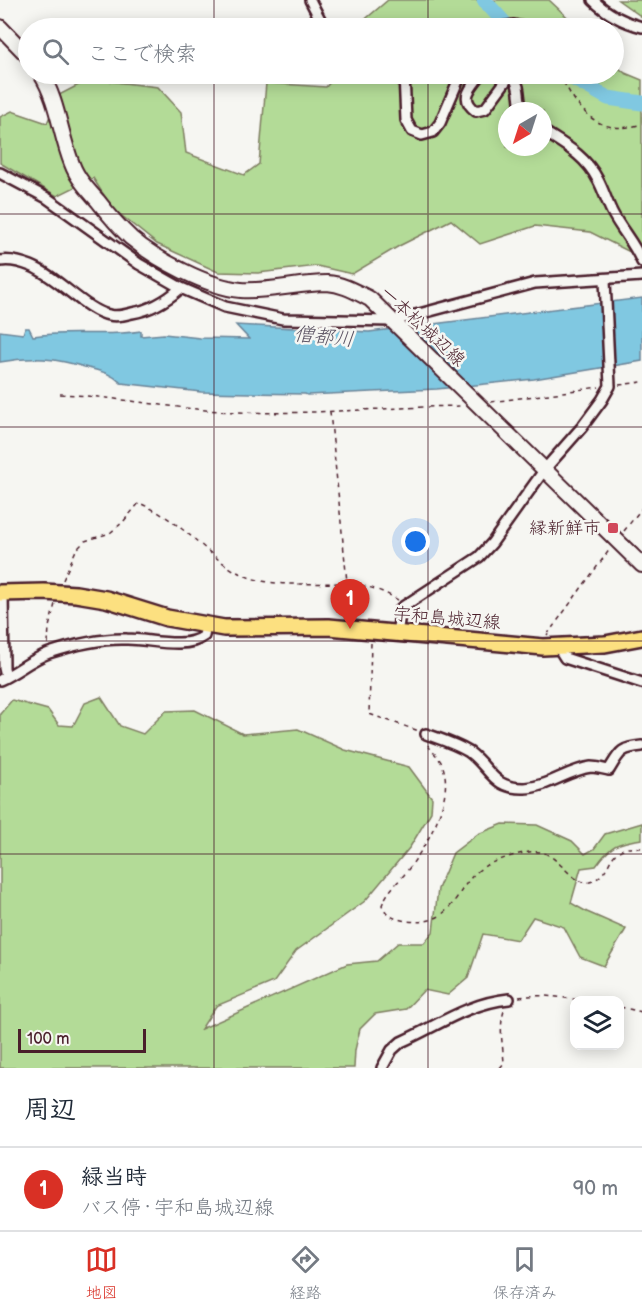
<!DOCTYPE html>
<html lang="ja">
<meta charset="utf-8">
<style>
body{margin:0;font-family:"Balsamiq Sans","Klee One",sans-serif;background:#f6f6f7;color:#1f2937}
.controls{position:absolute;right:18px;bottom:18px;display:grid;overflow:hidden;border-radius:12px;box-shadow:0 3px 15px #0003}
.controls button{width:54px;height:54px;display:grid;place-items:center;padding:0;border:0;border-bottom:2px solid #e0e1e3;background:#fff;color:#1f2937;font:30px sans-serif}
.compass{position:absolute;left:498px;top:102px;width:54px;height:54px;border-radius:50%;background:#fff;box-shadow:0 3px 15px #0003;rotate:219deg}
.scale{position:absolute;left:18px;bottom:15px;width:128px;box-sizing:border-box;padding-left:6px;border:3px solid #4a1f2b;border-top:0;font-size:16px;line-height:21px;white-space:nowrap;color:#4a1f2b;-webkit-text-stroke:4px #f6f6f2;paint-order:stroke}
.you{position:absolute;left:416px;top:542px;width:21px;height:21px;margin:-15px;border:4px solid #fff;border-radius:50%;background:#1a73e8;box-shadow:0 0 0 9px #1a73e833}
.badge{display:grid;place-items:center;width:39px;height:39px;border-radius:50%;background:#d93025;color:#fff;font-size:20px;font-weight:700}
.pin{position:absolute;translate:-50% -50px;filter:drop-shadow(0 2px 3px #0008)}
.pin::after{content:'';position:absolute;top:32px;width:21px;height:18px;background:inherit;clip-path:polygon(0 0,100% 0,50% 100%)}
.list{margin:0;padding:0;list-style:none}
h2{display:flex;justify-content:space-between;align-items:center;height:78px;margin:0;padding:0 24px;font-size:26px}
h2 small{font-size:20px;font-weight:400;color:#747a83}
.list li{display:grid;grid-template-columns:39px 1fr auto;gap:18px;align-items:center;box-sizing:border-box;height:84px;padding:0 24px;border-top:2px solid #e0e1e3}
.list b{display:block;font-size:22px;white-space:nowrap}
.list p{margin:0;font-size:20px;white-space:nowrap;color:#747a83}
.list em{font-size:20px;font-style:normal;color:#747a83}
.icon{flex:none;width:33px;height:33px;fill:none;stroke:currentColor;stroke-width:2;stroke-linecap:round;stroke-linejoin:round}
.map{position:relative;flex:none;width:642px;height:1068px;overflow:hidden}
.search{position:absolute;background:#fff;box-shadow:0 3px 15px #0003;left:18px;right:18px;top:18px;height:66px;display:flex;align-items:center;gap:15px;box-sizing:border-box;padding:0 21px;border-radius:33px;color:#747a83;font-size:22px}
.sheet{height:162px;background:#fff}
nav{display:flex;justify-content:space-around;align-items:center;box-sizing:border-box;height:84px;border-top:2px solid #e0e1e3;background:#fff;font-size:16px;color:#747a83}
nav a{display:grid;justify-items:center;gap:3px}
nav .on{color:#d93025}
.map>svg:first-child{display:block}
.green{fill:#b3db97;stroke:#7e7d61;stroke-width:1.5;fill-rule:evenodd}
.water{fill:#80c8e1;stroke:#6a8498;stroke-width:1.5}
.lines{fill:none;stroke-linecap:round;stroke-linejoin:round}
.river{stroke:#80c8e1;stroke-width:15}
.minor-casing{stroke:#4a1f2b;stroke-width:14}
.secondary-casing{stroke:#4a1f2b;stroke-width:18}
.primary-casing{stroke:#4a1f2b;stroke-width:20}
.path{stroke:#4a1f2b;stroke-width:1.5;stroke-dasharray:4.5 4.5;stroke-linecap:butt}
.minor{stroke:#f6f6f2;stroke-width:9}
.secondary{stroke:#f6f6f2;stroke-width:14}
.primary{stroke:#fce080;stroke-width:15}
.grid{fill:none;stroke:#4a1f2b;stroke-width:1.5;stroke-opacity:0.55}
.poi-dot{fill:#d1495b;stroke:#f6f6f2;stroke-width:2}
.labels{text-anchor:middle;stroke-width:5;stroke-linejoin:round;paint-order:stroke}
.street-label{font-size:18px;fill:#4a1f2b;stroke:#f6f6f2}
.poi-label{font-size:18px;fill:#4a1f2b;stroke:#f6f6f2;text-anchor:end}
.water-label{font-size:20px;font-style:italic;fill:#5a5262;stroke:#f6f6f2}
</style>
<div class="map">
<svg width="642" height="1068" viewBox="0 0 642 1068">
<rect width="100%" height="100%" fill="#f6f6f2"/>
<filter id="ink" filterUnits="userSpaceOnUse"><feTurbulence type="fractalNoise" baseFrequency=".0167" numOctaves="2"/><feDisplacementMap in="SourceGraphic" scale="12" xChannelSelector="R" yChannelSelector="G"/><feConvolveMatrix kernelMatrix="1 2 1 2 8 2 1 2 1" color-interpolation-filters="sRGB"/></filter>
<g filter="url(#ink)">
<path class="green" d="M388,0H549L579,28H355Z
M618,0H642V17Z
M614,64L625,73L642,80V258L590,232L535,226L480,244L451,220L399,246L352,274L317,266L258,273L218,272L157,244L112,208L93,178L57,196L0,163V117L12,111L47,123L59,95L90,79L158,87L181,112L186,153L244,175L259,164L266,83L326,87L337,74H614ZM507,111H543V147H507Z
M101,697L120,726L143,734L166,711L195,710L243,734L298,729L345,750L409,767L432,798L431,812L410,847L365,901L296,951L274,982L216,1006L201,1029L347,964L377,961L398,943H424L433,932L438,889L453,853L478,834L503,824L537,825L572,841L585,854L594,849L605,834L642,823V839C616,843 612,844 596,866L581,868L571,903L587,912L626,929L604,966L580,957L564,927L533,917L518,940L483,934L468,978L448,995L424,990L406,1009L375,1014L360,1029L355,1050L354,1068H0V714L12,700L48,710L59,725L73,726L85,703Z"/>
<path class="water" d="M642,298V361L534,379L437,389L307,395L305,394L201,392L121,383C111,373 100,371 88,368C56,358 32,356 0,362V331L23,334L25,328H29L33,336C69,330 105,337 141,331V336L164,334L200,338L249,339L236,325L369,332Z"/>
<g class="lines">
<path class="river" d="M484,0L509,28
M565,74L608,98L642,103"/>
<g class="minor-casing">
<path id="minor" d="M310,0L322,23L328,28
M593,0C607,14 623,22 642,27
M497,28L514,25L527,28
M404,74L406,120L412,131L422,135L433,132L440,123L461,74
M481,74C472,87 458,98 476,111L485,109L508,78H514C521,87 518,100 522,111
M543,131C565,145 586,156 598,180C604,191 607,203 613,214C622,231 634,243 642,262
M0,173L47,198L139,264L181,288L225,307L283,319L393,321L535,283L642,276
M0,261C11,259 21,262 31,266C57,276 86,311 109,315C117,317 125,315 132,313C151,310 166,301 181,288
M3,593L4,668L6,677
M397,634L401,608L479,557L492,543L545,469L582,427L602,400L610,386L605,280
M558,647L565,658L642,683
M0,680C17,672 32,659 49,653C73,645 103,638 127,639C150,639 185,650 204,636L206,626
M426,734C440,739 456,744 469,752C491,768 492,789 525,788C548,787 568,770 591,767C597,767 603,769 609,770C620,752 620,748 642,746
M382,1068L392,1050L401,1042C437,1026 468,1003 509,999"/>
</g>
<g class="secondary-casing">
<path id="secondary" d="M0,27L28,56
M41,74C58,101 60,134 72,164C77,178 88,190 98,201C108,214 119,227 131,238C157,260 208,287 241,290C270,292 298,283 327,283C343,284 356,292 370,299L642,565"/>
</g>
<g class="primary-casing">
<path id="primary" d="M0,593L44,592L76,594L106,599L167,618L224,628L329,627L543,647L605,644L642,637"/>
</g>
<path class="path" d="M559,74C578,109 597,138 642,124
M619,385L642,382
M60,394C120,397 178,410 238,412C313,415 388,407 463,406
M491,402L599,387
M330,412L347,582
M624,531L642,508
M63,580L76,550L85,541L110,533L123,522L139,503C154,509 170,519 182,529C206,547 227,573 258,580C307,592 350,570 398,600
M547,635L610,549
M371,643L369,714L419,731
M48,644L49,627L55,604
M428,745C431,751 439,757 442,764C456,799 425,848 404,875C395,885 387,892 382,905C387,917 395,919 407,921C460,928 453,879 491,863C505,858 526,850 540,852C559,854 574,890 593,881C616,869 604,844 642,848
M519,997C539,994 558,997 579,1000
M620,1007L642,1012
M500,1068L504,1063C503,1044 498,1027 505,1008"/>
<use href="#minor" class="minor"/>
<use href="#secondary" class="secondary"/>
<use href="#primary" class="primary"/>
</g>
</g>
<path class="grid" d="M214,0V28M428,0V28M214,74V1068M428,74V1068M0,214H642M0,427H642M0,641H642M0,854H642"/>
<rect class="poi-dot" x="607" y="522" width="12" height="12" rx="3"/>
<g class="labels">
<g class="street-label">
<text transform="translate(423 326) rotate(43)" y="6">一本松城辺線</text>
<text transform="translate(447 618) rotate(5)" y="6">宇和島城辺線</text>
</g>
<g class="poi-label">
<text x="601" y="534">縁新鮮市</text>
</g>
<g class="water-label">
<text transform="translate(324 336) rotate(6)" y="7">僧都川</text>
</g>
</g>
</svg>
<div class="controls">
<button><svg class="icon" aria-label="layers" viewBox="0 0 24 24"><path d="M12 4l9 5-9 5-9-5zM3 14l9 5 9-5"/></svg></button>
</div>
<svg class="compass" viewBox="-18 -18 36 36"><path d="M0-13l5 13h-10z" fill="#e53935"/><path d="M0 13l5-13h-10z" fill="#747a83"/></svg>
<div class="scale">100 m</div>
<div class="you"></div>
<div class="pin badge" style="left:350px;top:629px">1</div>
<div class="search"><svg class="icon" aria-label="search" viewBox="0 0 24 24"><circle cx="10" cy="10" r="6"/><path d="M15 15l6 6"/></svg>ここで検索</div>
</div>
<section class="sheet">
<h2>周辺<small></small></h2>
<ul class="list">
<li><span class="badge">1</span><div><b>緑当時</b><p>バス停 · 宇和島城辺線</p></div><em>90 m</em></li>
</ul>
</section>
<nav>
<a class="on"><svg class="icon" aria-label="map" viewBox="0 0 24 24"><path d="M3 6l6-2 6 2 6-2v14l-6 2-6-2-6 2zM9 4v14M15 6v14"/></svg>地図</a>
<a><svg class="icon" aria-label="directions" viewBox="0 0 24 24"><path d="M12 3l9 9-9 9-9-9zM9 14v-3h6M13 9l2 2-2 2"/></svg>経路</a>
<a><svg class="icon" aria-label="saved" viewBox="0 0 24 24"><path d="M7 4h10v16l-5-4-5 4z"/></svg>保存済み</a>
</nav>
